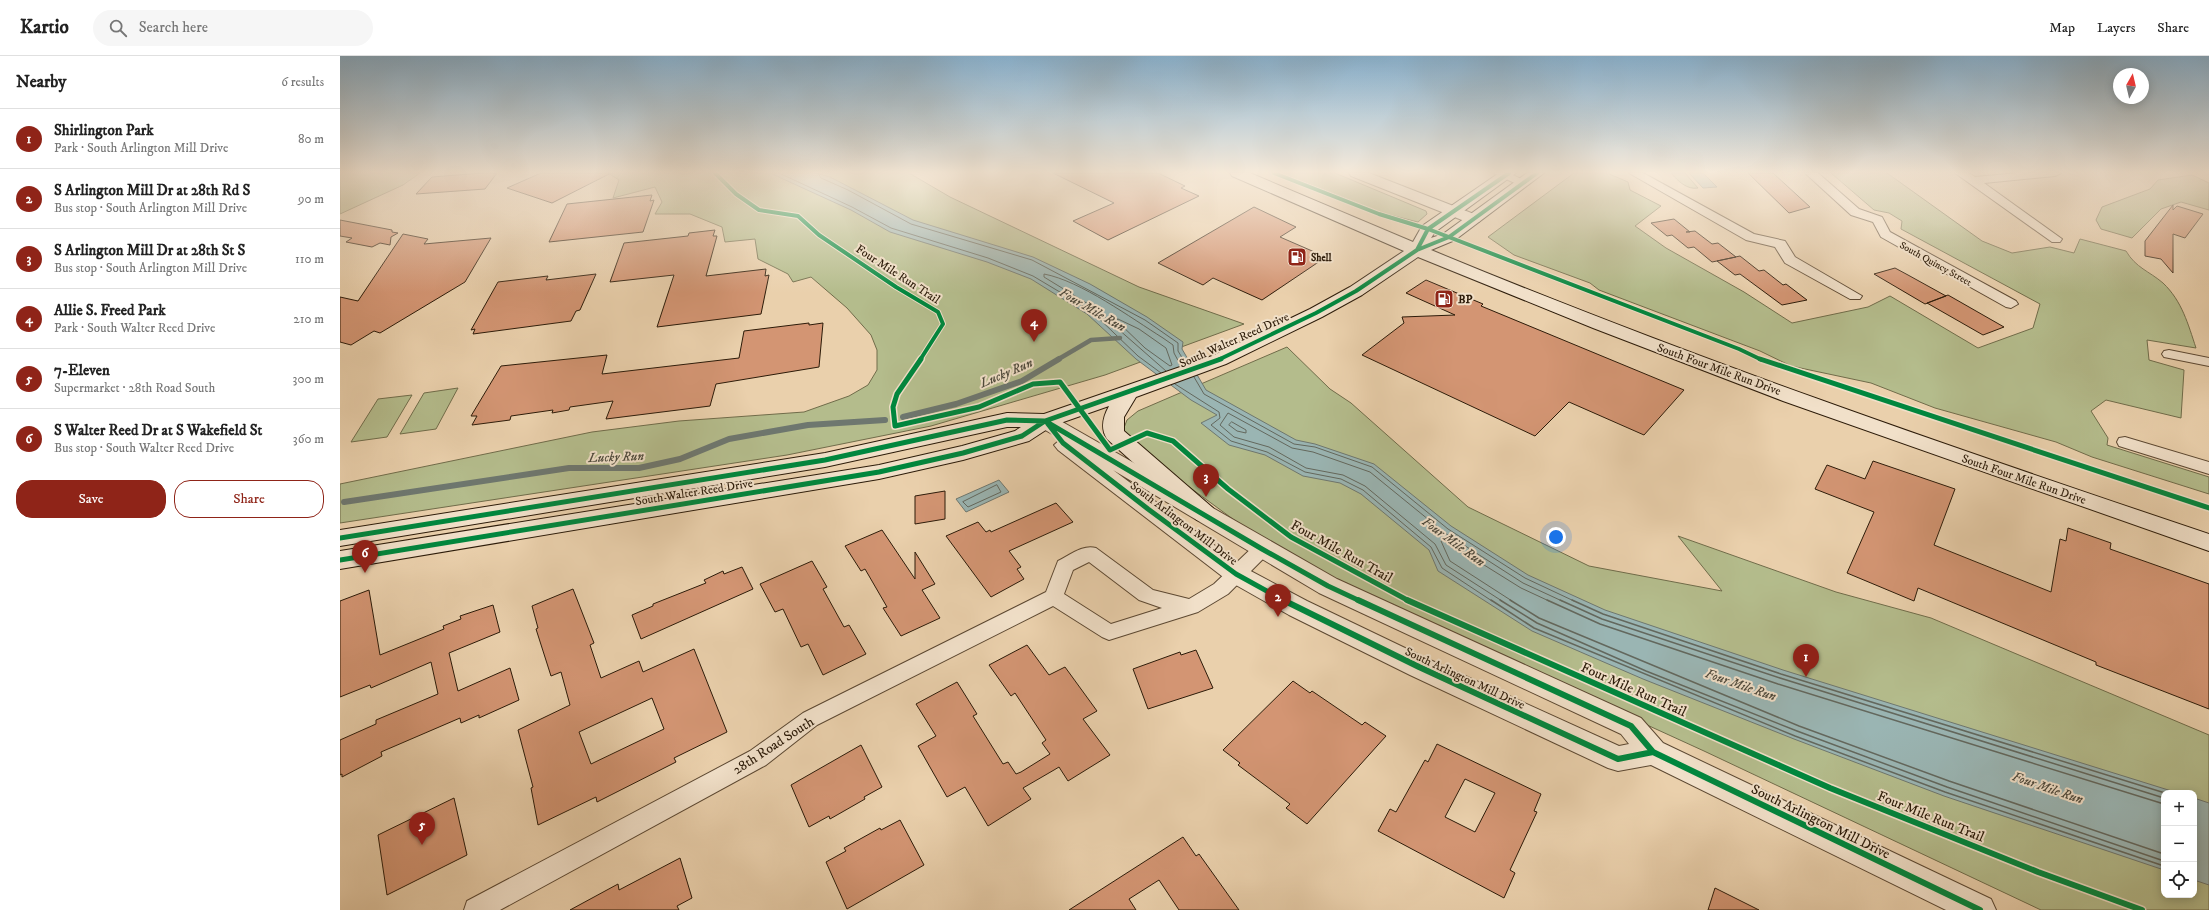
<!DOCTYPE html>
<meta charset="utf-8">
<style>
body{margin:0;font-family:"IM FELL DW Pica",serif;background:#f6f6f6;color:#222}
.controls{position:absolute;right:12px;bottom:12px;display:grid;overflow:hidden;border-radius:8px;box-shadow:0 2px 10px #0003}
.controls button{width:36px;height:36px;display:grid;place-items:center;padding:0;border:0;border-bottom:1px solid #e0e0e0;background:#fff;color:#222;font:20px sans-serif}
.compass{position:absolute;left:1773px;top:12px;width:36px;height:36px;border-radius:50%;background:#fff;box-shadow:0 2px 10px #0003;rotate:8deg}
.you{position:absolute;left:1216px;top:481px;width:14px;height:14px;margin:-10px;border:3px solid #fff;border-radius:50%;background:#1a73e8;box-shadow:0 0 0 6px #1a73e833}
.badge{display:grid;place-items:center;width:26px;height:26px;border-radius:50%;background:#8f2418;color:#fff;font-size:13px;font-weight:700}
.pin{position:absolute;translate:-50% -33px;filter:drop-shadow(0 1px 2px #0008)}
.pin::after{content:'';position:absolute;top:21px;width:14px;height:12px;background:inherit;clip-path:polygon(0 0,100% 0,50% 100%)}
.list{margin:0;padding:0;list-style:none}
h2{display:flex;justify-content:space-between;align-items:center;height:52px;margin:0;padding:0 16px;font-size:17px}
h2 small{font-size:13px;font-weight:400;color:#767676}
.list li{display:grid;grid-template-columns:26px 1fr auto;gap:12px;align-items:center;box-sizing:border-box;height:60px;padding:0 16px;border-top:1px solid #e0e0e0}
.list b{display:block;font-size:15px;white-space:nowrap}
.list p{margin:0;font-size:13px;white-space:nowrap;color:#767676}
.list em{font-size:13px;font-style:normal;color:#767676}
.actions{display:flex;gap:8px;padding:12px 16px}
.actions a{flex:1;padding:9px 0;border:1px solid #8f2418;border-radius:16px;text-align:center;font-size:14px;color:#8f2418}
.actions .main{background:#8f2418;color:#fff}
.icon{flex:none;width:22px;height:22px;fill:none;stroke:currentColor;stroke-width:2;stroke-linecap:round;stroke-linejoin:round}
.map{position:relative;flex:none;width:1869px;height:854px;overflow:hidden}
header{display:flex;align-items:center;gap:24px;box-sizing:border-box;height:56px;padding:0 20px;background:#fff;border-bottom:1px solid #e0e0e0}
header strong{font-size:19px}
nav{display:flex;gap:22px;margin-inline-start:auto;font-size:14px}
.search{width:280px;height:36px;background:#f6f6f6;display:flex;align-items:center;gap:10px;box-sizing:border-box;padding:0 14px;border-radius:22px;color:#767676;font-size:15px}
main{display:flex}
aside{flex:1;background:#fff}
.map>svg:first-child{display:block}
.green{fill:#b4bc8c;stroke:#706c4a;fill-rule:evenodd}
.water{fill:#9ab5b3;stroke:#6e776f}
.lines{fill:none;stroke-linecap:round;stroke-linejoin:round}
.shore-far1{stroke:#63685e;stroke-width:1}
.shore{stroke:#63685e;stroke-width:1.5}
.stream-far1{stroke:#6e776f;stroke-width:4.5}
.stream{stroke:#6e776f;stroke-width:6}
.building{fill:#d39573;stroke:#2c1b09;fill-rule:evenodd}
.minor-casing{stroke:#5c4832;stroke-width:2}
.tertiary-casing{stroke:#5c4832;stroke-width:2}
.secondary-casing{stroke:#2c1b09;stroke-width:2}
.minor{fill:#f1e0c9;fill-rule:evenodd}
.tertiary{fill:#f1e0c9;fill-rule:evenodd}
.secondary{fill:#f1e0c9;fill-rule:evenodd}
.cycleway-far2-casing{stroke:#f1e0c9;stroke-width:6}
.cycleway-far1-casing{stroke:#f1e0c9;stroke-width:8}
.cycleway-casing{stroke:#f1e0c9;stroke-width:9}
.cycleway-far2{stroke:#00873e;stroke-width:4}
.cycleway-far1{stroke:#00873e;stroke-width:5}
.cycleway{stroke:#00873e;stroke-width:6}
.labels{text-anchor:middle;stroke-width:4;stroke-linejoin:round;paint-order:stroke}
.far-poi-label{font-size:10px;font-weight:bold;fill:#2c1b09;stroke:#f1e0c9;text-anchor:start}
.far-street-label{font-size:10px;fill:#2c1b09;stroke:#f1e0c9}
.street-label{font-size:12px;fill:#2c1b09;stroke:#f1e0c9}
.poi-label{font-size:12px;font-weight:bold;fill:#2c1b09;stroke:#f1e0c9;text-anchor:start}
.water-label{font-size:13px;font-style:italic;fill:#4d493c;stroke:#f1e0c9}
.near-street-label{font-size:14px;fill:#2c1b09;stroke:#f1e0c9}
</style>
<header>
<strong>Kartio</strong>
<div class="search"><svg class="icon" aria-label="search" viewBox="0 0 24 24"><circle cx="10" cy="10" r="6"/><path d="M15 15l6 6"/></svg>Search here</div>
<nav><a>Map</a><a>Layers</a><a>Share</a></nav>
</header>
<main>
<aside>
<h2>Nearby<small>6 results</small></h2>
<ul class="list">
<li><span class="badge">1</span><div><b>Shirlington Park</b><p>Park · South Arlington Mill Drive</p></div><em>80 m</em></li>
<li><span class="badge">2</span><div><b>S Arlington Mill Dr at 28th Rd S</b><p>Bus stop · South Arlington Mill Drive</p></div><em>90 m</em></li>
<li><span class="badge">3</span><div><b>S Arlington Mill Dr at 28th St S</b><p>Bus stop · South Arlington Mill Drive</p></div><em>110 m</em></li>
<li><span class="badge">4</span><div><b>Allie S. Freed Park</b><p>Park · South Walter Reed Drive</p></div><em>210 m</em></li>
<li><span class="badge">5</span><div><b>7-Eleven</b><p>Supermarket · 28th Road South</p></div><em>300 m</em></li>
<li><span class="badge">6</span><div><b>S Walter Reed Dr at S Wakefield St</b><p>Bus stop · South Walter Reed Drive</p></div><em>360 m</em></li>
</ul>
<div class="actions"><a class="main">Save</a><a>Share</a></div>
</aside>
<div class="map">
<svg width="1869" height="854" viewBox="0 0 1869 854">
<rect width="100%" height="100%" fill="#ead0ac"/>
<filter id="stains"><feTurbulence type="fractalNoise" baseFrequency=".005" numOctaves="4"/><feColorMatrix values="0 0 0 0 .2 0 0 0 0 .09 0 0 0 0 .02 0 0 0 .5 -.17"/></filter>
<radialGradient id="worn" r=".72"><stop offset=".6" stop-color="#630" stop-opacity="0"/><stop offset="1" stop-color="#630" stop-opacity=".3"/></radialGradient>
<path class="green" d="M0,117H80L63,129L0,158Z
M268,117H569L610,141L799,231L904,268L765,319L591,370L447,399L0,467V428L252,376L339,365L464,356L509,340L528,329L537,314V294L531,279L507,252L471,221L453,226L448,218L418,203L415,183L385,186L382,171L350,158H315L322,146L315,131L273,142L279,124Z
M941,117H995L1086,155L1087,158L1078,166L1042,157Z
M1234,117H1267L1288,126L1290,134L1321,150L1295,170L1326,192L1404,236L1452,267L1528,251L1550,240L1638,292L1693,272L1700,248L1561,173L1562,165L1549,157L1534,154L1491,117H1547L1642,185L1672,197L1710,191L1734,197L1740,183L1786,195C1796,212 1809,215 1823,227C1842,245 1848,268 1856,292L1807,284L1809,304L1844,314L1841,362L1766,344L1751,355L1768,382L1767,389L1869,421V438L1752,401L1716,386L1595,352L1531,327L1451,310L1420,295L1259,234L1250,227L1174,199L1148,181Z
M1331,117H1345L1358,132C1347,134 1338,125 1331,117Z
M1852,119L1869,127V154L1841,146L1821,153L1792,182L1761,173L1756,164L1762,151L1810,133L1818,124Z
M947,291L990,333L1011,347L1128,451L1249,510L1382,535L1338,480L1496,536L1591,562L1869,679V854H1701L1364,695L992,525L916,480L792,389L782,377L787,364L798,355ZM1824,737H1854V839H1824Z
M118,332L96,373L60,378L84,337Z
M72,339L47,381L11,386L38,343Z"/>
<path class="water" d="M430,117H475L490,121L573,164L693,201L750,228L807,261L843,286L842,293L866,334L956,384L975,388L1034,408L1111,470L1188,519L1265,554L1443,614L1838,737H1824V814L1604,740L1454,683L1303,623L1192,575L1098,515L1089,494L1021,438L1000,427L963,420L925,399L889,389L861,367L877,359L851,344L796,303L747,258L691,223L647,206L550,176L511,154Z
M1349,117H1363L1377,131L1363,132Z
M659,424L669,436L626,456L616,443Z
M1854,742L1869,747V829L1854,824Z"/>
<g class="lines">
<path class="shore-far1" d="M439,117L512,151L551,172L648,202L693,220L750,254L798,300L821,317
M478,117L481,122L508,134L571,168L692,204L805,264L838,287V295L846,308
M778,263L799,273L826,292L832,309L830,310L805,292L778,266Z
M826,315L753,251L704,221V218C741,225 791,262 823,282L833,289L834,297L841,310
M854,321L864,338L954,388L975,391L1032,411L1108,473L1185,522L1234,545
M835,328L879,356L880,362L871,369L891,385L927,396L965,416L1001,423L1023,434L1091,491L1102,512L1152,545
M892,366L906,374V377L897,375L889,369Z
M657,429L661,436L628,451L623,446Z
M1162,545L1106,509L1095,488L1025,430L1003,419L966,412L929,391L894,381L880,369L888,357L952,392L973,396L1030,416L1105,477L1183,527L1222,545
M1172,545L1110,505L1101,485L1104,484L1181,532L1209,545"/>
<path class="shore" d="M1151,544L1194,572L1455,680L1605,736L1824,810
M1160,544L1197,567L1306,615L1457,675L1607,731L1824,805
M1170,544L1199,562L1459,670L1609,725L1824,798
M1207,544L1260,568L1438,628L1824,748
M1220,544L1262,563L1440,622L1824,742
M1232,544L1263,558L1441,618L1825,737"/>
<path class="stream-far1" d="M717,304L751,284L780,282"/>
<path class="stream" d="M563,361L616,348L682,325L719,303
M4,446L229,412H299L340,403L389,383L468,369L545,364"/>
</g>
<path class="building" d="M142,117H157L145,133L76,138L92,121Z
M201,117H271L212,147L167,132Z
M713,117H818L845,130L841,132L859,140L768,184L733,165L774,147Z
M1408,117H1433L1470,151L1449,157Z
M312,139L310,145L314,144L303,176L209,186L227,148Z
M1833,149V154L1837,150L1863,158L1845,182L1833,178V217L1821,203L1805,200V185Z
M914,151L956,171L940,181L986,201L922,244L873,222L863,229L818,207Z
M1334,163L1350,176H1346L1355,175L1372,188L1378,187L1396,201L1372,206L1354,191L1348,192L1332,179L1327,180L1311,167Z
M0,164L52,174V176L58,177L51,181L50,189L40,187L32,191L6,186L12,182L0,180Z
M375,174L373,180H377L366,220L426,213L425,220L429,219L421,258L317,271L334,219L270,226L284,187L348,180L349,177Z
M63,178L88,183L84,188L151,182L125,226L40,277L34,275L11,289L0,286V241L18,245Z
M1400,200L1419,215L1424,214L1443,229L1446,228L1467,244L1442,249L1400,218L1395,219L1377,205Z
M1555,212L1568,219L1606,240L1585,248L1534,218Z
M256,218L240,254L236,255L231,265L133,278L135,273L131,274L158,226L208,220L206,224Z
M1086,224L1143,248L1141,250L1344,334L1304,379L1229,346L1195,380L1022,299L1064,267L1062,261L1115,259L1066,237Z
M1608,239L1664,271L1643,279L1587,247Z
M469,267V269L483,267L479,311L376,328L370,350L266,363L273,345L230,351L229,354L212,357L213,354L171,360L170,364L132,369L137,360H131L161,310L267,299L262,318L399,302L404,275Z
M1533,405L1615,433L1594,489L1711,536L1720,483L1726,485L1728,472L1771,487L1770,493L1869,528V653L1756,609V606L1578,532L1574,545L1507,517L1534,456L1475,433L1487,409L1525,423Z
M605,435V463L575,468V440Z
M716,447L733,466L669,495L681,511L677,513L684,523L651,541L606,480L638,466L646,476L650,474L651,476Z
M542,474L575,523V496L595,528L582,534L600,562L561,580L543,552L547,551L525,513L521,515L505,490Z
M472,505L487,531L483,533L504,571L509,569L526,598L483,619L468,588L461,591L443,553L435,556L420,528Z
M402,511L413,533L301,583L292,559L313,550V548L366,527L364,524L383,515L384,518Z
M233,533L254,587L250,589L261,622L299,605L303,616L354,593L387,676L334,702L336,706L257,746L256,741L198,769L191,732L193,731L178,674L230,649L221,616L211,620L196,573L198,572L192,550ZM312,642L324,673L251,708L239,676Z
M29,534L40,599L104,573L103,570L121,563L120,560L153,549L160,576L109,597L118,635L170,612L179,644L139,662V659L121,667L120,662L41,696L42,700L2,721V718L0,719V684L36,668V664L98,638L91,606L31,632L30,629L0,641V545Z
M687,589L709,619L725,611L757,655L743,663L770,699L728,725L719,711L714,714L683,732L691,743L648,770L625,731L607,741L578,690L596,680L576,648L617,626L637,658L633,660L663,708L668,706L676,718L681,716L710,698L702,687L706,684L675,637L671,640L649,609Z
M856,594L873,632L808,653L793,613L840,596L841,599Z
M953,625L970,637L972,635L1022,669L1025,666L1046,680L967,768L946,752L950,748L898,709L900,707L883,694Z
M1097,688L1201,738L1194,755L1197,756L1170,814L1175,817L1164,842L1038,775L1050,753L1056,756L1085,704L1088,706ZM1125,723L1155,737L1135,776L1105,761Z
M521,689L542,731L524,741L525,743L490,763L489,760L469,771L451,729Z
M114,742L127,799L47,839L38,779Z
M560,764L584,809L507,853L486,806L506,795L504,792L540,772L541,774Z
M843,781L856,800L859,798L899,854H839L819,824L789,843L796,854H729Z
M340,802L352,842L337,850L339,854H230L278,828L279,834Z
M1375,832L1419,854H1368Z"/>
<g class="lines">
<g class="minor-casing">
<path id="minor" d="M1153,117H1169L1189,127L1187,129H1179Z
M1289,117H1303L1414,178L1445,185L1455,201L1522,240L1520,243H1510L1445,207L1435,191L1406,184Z
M1465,117H1478L1519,153L1542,161L1550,176L1676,245L1678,248L1671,252L1666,251L1541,181L1533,166L1511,159Z
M1615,117H1629L1635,121L1679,117H1721L1715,120L1644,127L1722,183L1720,186H1712Z
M1829,294L1869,302V310L1824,301L1822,298L1824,295Z
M1785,381L1869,406V418L1779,390L1777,386L1779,382Z
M922,486L928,488L931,493L928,498L888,538L858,556L769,584L762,581L713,550L477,669L426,709L160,854H124L127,845L410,695L463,657L706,536L718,505C730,499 743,488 756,492L813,534L849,543L874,528L916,488ZM749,506L799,544L822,552L771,568L724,538L733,514Z"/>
</g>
<g class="tertiary-casing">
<path id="tertiary" d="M1009,117H1029L1139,160L1141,163L1139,166H1127L1011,120Z
M705,358L712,360L997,523L1301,662L1323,687L1651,843L1656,854H1606L1311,709L1278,715L1268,712L1070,619L949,559L887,524L718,394L714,389L721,383L698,370L695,365L698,360ZM773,414L979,537L1281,678L1289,688L1279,690L1088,603L967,545L905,512Z"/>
</g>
<g class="secondary-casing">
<path id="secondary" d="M890,117H910L1073,186L1082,170L1159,117H1176L1095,176L1091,182L1103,178L1187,117H1204L1115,184L1091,194C1346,300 1607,390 1869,478V495L1443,345L1253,272L1078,201L1022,239L982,261L886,308L796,341L784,361V375L873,452L876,458L873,464L865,466L857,464L767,383C760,372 763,361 769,350L712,370L689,385L623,404L539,423L0,513V495L539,409L622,390L675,375L681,371H667L485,411L0,490V474L485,397L667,357L704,358L872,300L970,253L1010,231L1064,195L892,120Z"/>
</g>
<use href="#minor" class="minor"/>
<use href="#tertiary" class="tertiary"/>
<use href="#secondary" class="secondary"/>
<g class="cycleway-far2-casing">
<path id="cycleway-far2" d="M375,117L396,138L419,154L458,160L479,179L556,231L598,256L603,268L580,304
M934,117L1039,158L1088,173L1399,293L1422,304
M1077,194L1088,173L1169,117
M878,304L976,257L1016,235L1077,194L1109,181L1197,117"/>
</g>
<g class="cycleway-far1-casing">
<path id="cycleway-far1" d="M581,303L557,338L553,351L555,370L639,351L693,328L720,326L770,394L807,377L833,385L888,433L951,481L1069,545
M1420,303L1869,452
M708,368L723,387L808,453L896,518L945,545
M0,482L485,404L667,364L705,365L922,493L988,530L1020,545
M0,504L539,416L623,397L682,380L705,365L881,303"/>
</g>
<g class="cycleway-casing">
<path id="cycleway" d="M943,544L1079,611L1278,703L1313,696
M1018,544L1291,670L1313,696L1640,854
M1067,544L1490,732L1698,816L1802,854"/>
</g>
<use href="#cycleway-far2" class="cycleway-far2"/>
<use href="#cycleway-far1" class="cycleway-far1"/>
<use href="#cycleway" class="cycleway"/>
</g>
<linearGradient id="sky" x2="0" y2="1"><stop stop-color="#89b4d3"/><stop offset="0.49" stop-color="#f6eada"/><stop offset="1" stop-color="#f6eada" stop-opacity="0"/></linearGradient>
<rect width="1869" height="237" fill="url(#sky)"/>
<defs>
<g id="fuel-square" transform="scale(1)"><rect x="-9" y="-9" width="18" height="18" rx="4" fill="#8f2418" stroke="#f1e0c9"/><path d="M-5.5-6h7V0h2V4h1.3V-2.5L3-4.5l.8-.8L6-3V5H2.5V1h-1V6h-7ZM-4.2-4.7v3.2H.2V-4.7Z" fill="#fff"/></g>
</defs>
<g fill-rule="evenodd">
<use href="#fuel-square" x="957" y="201"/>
<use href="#fuel-square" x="1104" y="243"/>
</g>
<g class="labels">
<g class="far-poi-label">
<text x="971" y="205">Shell</text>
</g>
<g class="far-street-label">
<text transform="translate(1596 207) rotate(29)" y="4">South Quincy Street</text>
</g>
<g class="street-label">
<text transform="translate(558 218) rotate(33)" y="4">Four Mile Run Trail</text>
<text transform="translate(894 284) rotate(-24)" y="4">South Walter Reed Drive</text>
<text transform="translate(1379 313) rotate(20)" y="4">South Four Mile Run Drive</text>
<text transform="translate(1684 423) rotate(19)" y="4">South Four Mile Run Drive</text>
<text transform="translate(354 436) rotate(-9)" y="4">South Walter Reed Drive</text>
<text transform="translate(844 467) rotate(37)" y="4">South Arlington Mill Drive</text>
<text transform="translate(1125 622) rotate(25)" y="4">South Arlington Mill Drive</text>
</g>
<g class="poi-label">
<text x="1118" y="247">BP</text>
</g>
<g class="water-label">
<text transform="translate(753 253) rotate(30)" y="5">Four Mile Run</text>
<text transform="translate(666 316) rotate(-23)" y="5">Lucky Run</text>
<text transform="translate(276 400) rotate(-2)" y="5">Lucky Run</text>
<text transform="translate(1114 485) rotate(36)" y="5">Four Mile Run</text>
<text transform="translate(1401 628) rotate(19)" y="5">Four Mile Run</text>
<text transform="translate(1708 731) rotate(19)" y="5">Four Mile Run</text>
</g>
<g class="near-street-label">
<text transform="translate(1002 495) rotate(29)" y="5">Four Mile Run Trail</text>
<text transform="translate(1294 633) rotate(24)" y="5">Four Mile Run Trail</text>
<text transform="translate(433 689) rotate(-33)" y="5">28th Road South</text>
<text transform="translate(1591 760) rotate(22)" y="5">Four Mile Run Trail</text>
<text transform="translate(1481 765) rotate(26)" y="5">South Arlington Mill Drive</text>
</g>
</g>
<rect width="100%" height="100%" filter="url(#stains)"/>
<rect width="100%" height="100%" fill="url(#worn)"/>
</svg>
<div class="controls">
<button>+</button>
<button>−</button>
<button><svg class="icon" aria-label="locate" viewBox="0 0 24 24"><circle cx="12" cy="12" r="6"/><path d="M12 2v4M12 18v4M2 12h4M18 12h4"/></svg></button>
</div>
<svg class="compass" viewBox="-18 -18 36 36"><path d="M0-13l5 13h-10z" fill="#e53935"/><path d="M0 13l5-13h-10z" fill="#767676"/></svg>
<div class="you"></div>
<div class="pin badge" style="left:1466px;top:621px">1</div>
<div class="pin badge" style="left:938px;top:561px">2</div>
<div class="pin badge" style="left:866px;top:441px">3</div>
<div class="pin badge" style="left:694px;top:286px">4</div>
<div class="pin badge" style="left:82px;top:789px">5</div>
<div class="pin badge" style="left:25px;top:517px">6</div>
</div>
</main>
